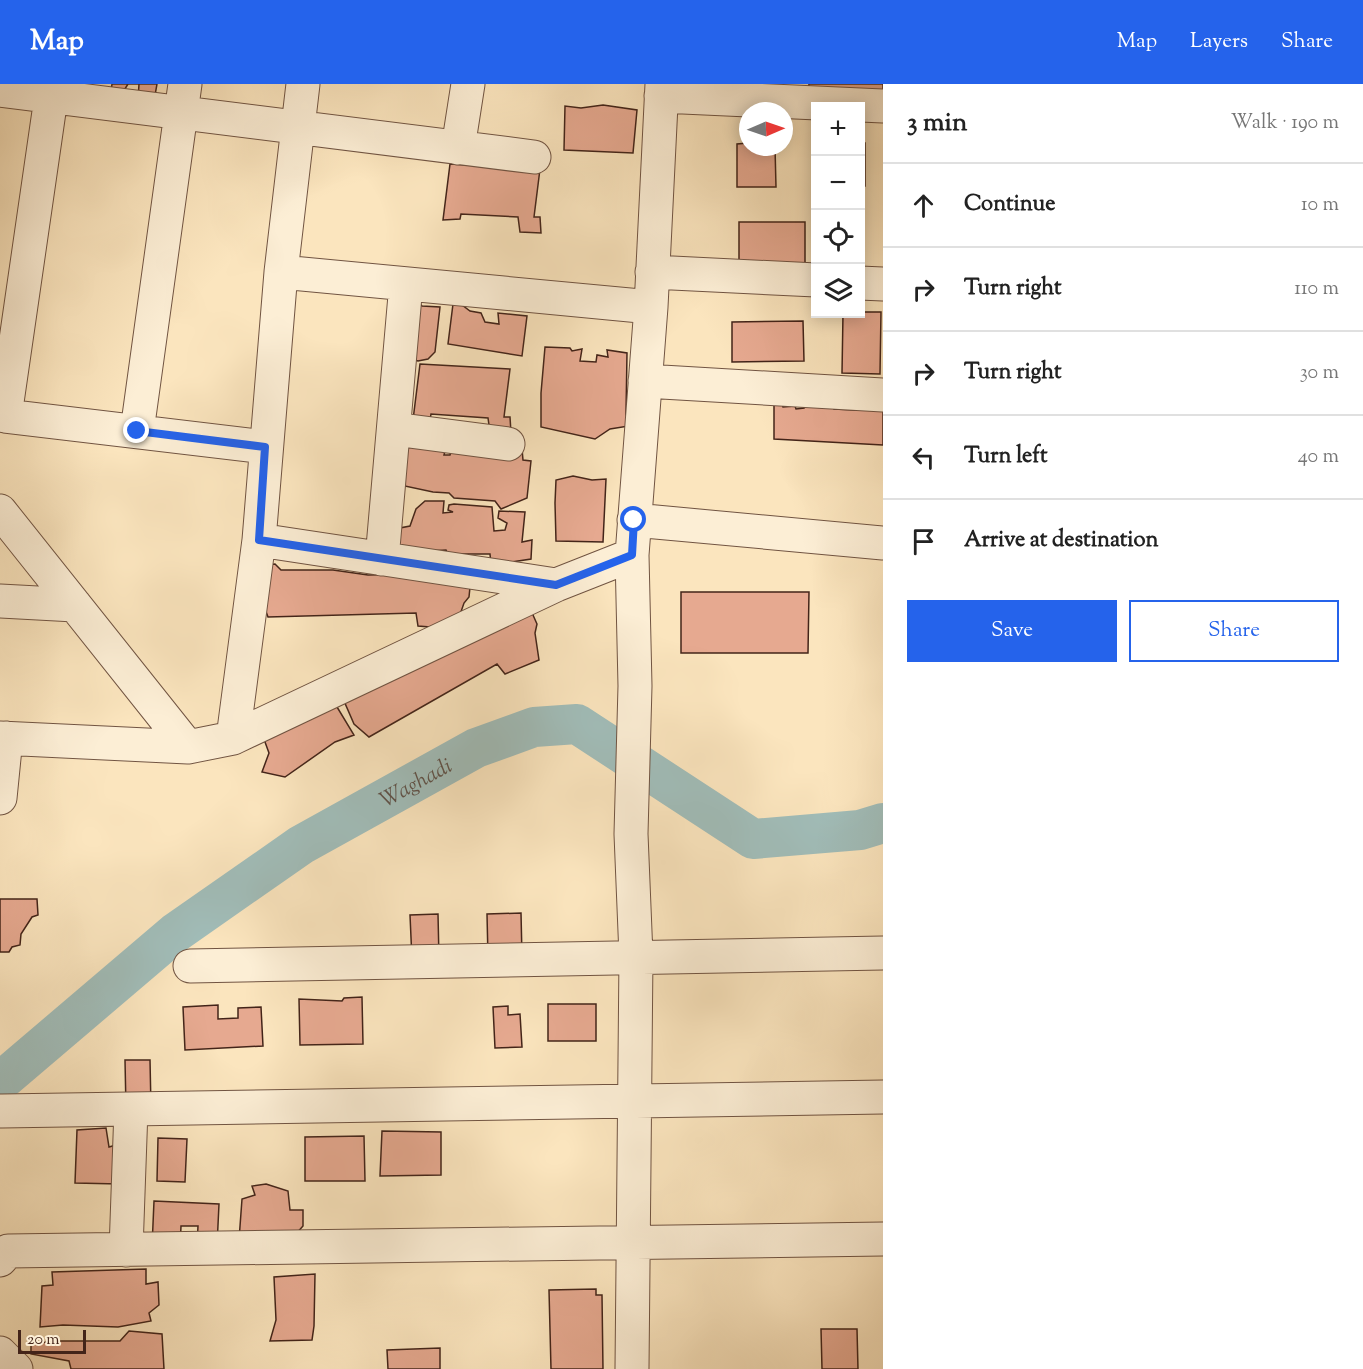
<!DOCTYPE html>
<meta charset="utf-8">
<style>
body{margin:0;font-family:"Sorts Mill Goudy",serif;background:#f6f6f6;color:#222}
.controls{position:absolute;right:18px;top:18px;display:grid;overflow:hidden;border-radius:0px;box-shadow:0 3px 15px #0003}
.controls button{width:54px;height:54px;display:grid;place-items:center;padding:0;border:0;border-bottom:2px solid #e0e0e0;background:#fff;color:#222;font:30px sans-serif}
.compass{position:absolute;left:739px;top:18px;width:54px;height:54px;border-radius:50%;background:#fff;box-shadow:0 3px 15px #0003;rotate:88deg}
.scale{position:absolute;left:18px;bottom:15px;width:68px;box-sizing:border-box;padding-left:6px;border:3px solid #432419;border-top:0;font-size:16px;line-height:21px;white-space:nowrap;color:#432419;-webkit-text-stroke:4px #fceed5;paint-order:stroke}
.stop{position:absolute;width:18px;height:18px;margin:-14px;border:4px solid #2563eb;border-radius:50%;background:#fff}
.stop.end{background:#2563eb;border-color:#fff;box-shadow:0 2px 6px #0008}
.list{margin:0;padding:0;list-style:none}
h2{display:flex;justify-content:space-between;align-items:center;height:78px;margin:0;padding:0 24px;font-size:26px}
h2 small{font-size:20px;font-weight:400;color:#767676}
.list li{display:grid;grid-template-columns:39px 1fr auto;gap:18px;align-items:center;box-sizing:border-box;height:84px;padding:0 24px;border-top:2px solid #e0e0e0}
.list b{display:block;font-size:22px;white-space:nowrap}
.list em{font-size:20px;font-style:normal;color:#767676}
.actions{display:flex;gap:12px;padding:18px 24px}
.actions a{flex:1;padding:14px 0;border:2px solid #2563eb;border-radius:0px;text-align:center;font-size:21px;color:#2563eb}
.actions .main{background:#2563eb;color:#fff}
.icon{flex:none;width:33px;height:33px;fill:none;stroke:currentColor;stroke-width:2;stroke-linecap:round;stroke-linejoin:round}
.map{position:relative;flex:none;width:883px;height:1285px;overflow:hidden}
header{display:flex;align-items:center;gap:36px;box-sizing:border-box;height:84px;padding:0 30px;background:#2563eb;color:#fff}
header strong{font-size:28px}
nav{display:flex;gap:33px;margin-inline-start:auto;font-size:21px}
main{display:flex}
aside{flex:1;background:#fff}
.map>svg:first-child{display:block}
.lines{fill:none;stroke-linecap:round;stroke-linejoin:round}
.river{stroke:#a1bdb9;stroke-width:40}
.building{fill:#e6a990;stroke:#432419;stroke-width:1.5}
.minor-casing{stroke:#715442;stroke-width:35}
.minor{stroke:#fceed5;stroke-width:33}
.route{stroke:#2563eb;stroke-width:8}
.labels{text-anchor:middle;stroke-width:4.5;stroke-linejoin:round;paint-order:stroke}
.water-label{font-size:22px;font-style:italic;fill:#5f5249;stroke:#fceed5}
</style>
<header>
<strong>Map</strong>
<nav><a>Map</a><a>Layers</a><a>Share</a></nav>
</header>
<main>
<div class="map">
<svg width="883" height="1285" viewBox="0 0 883 1285">
<rect width="100%" height="100%" fill="#fbe5be"/>
<filter id="stains"><feTurbulence type="fractalNoise" baseFrequency=".00333" numOctaves="4"/><feColorMatrix values="0 0 0 0 .2 0 0 0 0 .09 0 0 0 0 .02 0 0 0 .5 -.17"/></filter>
<radialGradient id="worn" r=".72"><stop offset=".6" stop-color="#630" stop-opacity="0"/><stop offset="1" stop-color="#630" stop-opacity=".3"/></radialGradient>
<g class="lines">
<path class="river" id="s1" d="M0,998L175,849L301,761L476,664L534,643L577,640L753,755L860,746L883,739"/>
</g>
<path class="building" d="M112,0H157L154,17L138,16L139,0H128L123,8H111Z
M809,0H883V12L808,9Z
M603,21L637,26L633,69L564,66L565,22L581,24Z
M748,59V63H775L776,103H737V60Z
M860,59H865V102H860Z
M450,80L540,85L534,133H540L541,149L520,148L518,133L461,130L460,135L443,136Z
M739,138H805V181H739Z
M418,218L422,222L440,223L435,268L428,275L418,277L405,273Z
M453,220L462,221L470,227L481,229L485,238L499,240L498,229L527,232L522,272L448,260Z
M860,228H881L880,290L842,289L843,230H860Z
M803,237L804,277L732,278V238Z
M545,263L570,264L572,267L582,265L580,277L596,278L597,271L608,273L607,266L627,269L626,330L629,342L610,345L595,355L541,343V309Z
M420,280L510,285L504,333H510L511,349L490,348L488,334L431,330L430,336H413Z
M774,319H782L783,323L795,322L796,325L804,324V321L834,322V325L855,326V323L883,325V361L774,355Z
M447,359L444,371H450L452,363L522,365L523,376L531,377L527,414L501,425L495,417L454,414L449,409L433,408L400,401L404,362Z
M573,392L592,396L606,395L603,458L556,457L555,419L556,396Z
M425,417H444L443,429L453,428L448,426L449,421L454,420L492,423L494,447L505,446L507,439L498,434L499,427L525,428L522,458L532,456L531,475L491,481L490,470H448L446,466L397,469L400,444L410,442L416,425Z
M275,480L281,486H333L368,491L454,489L471,493L469,513L464,519L455,545L418,542L416,529L268,533L261,514L264,481Z
M681,508H809L808,569H681Z
M529,522L537,540L535,549L539,576L505,590L497,580L369,653L354,640L341,610Z
M331,613L354,651L335,658L285,693L262,688L269,669L261,647Z
M0,815H37L38,831L32,833L21,850L20,861L12,863L9,868H0Z
M521,829L522,873L488,874L487,830Z
M438,830L439,875L412,876L410,831Z
M362,913L363,960L300,961L299,915L342,917L344,914Z
M548,920H596V957H548Z
M218,921V935L238,934V924L261,923L263,962L185,966L183,923Z
M508,922V931L520,930L522,963L495,964L493,923Z
M125,976H150L151,1024L126,1025Z
M106,1044L109,1063L123,1059L119,1100L75,1099L77,1046Z
M382,1047L441,1048V1091L380,1092Z
M364,1052L365,1097H305V1053Z
M158,1054L187,1055L185,1098L157,1097Z
M266,1100L288,1107L290,1126H303V1142L295,1151L239,1156L242,1115L255,1111L252,1102Z
M154,1117L219,1120L217,1162L197,1161L198,1142H181L180,1165L152,1163Z
M146,1185V1200L158,1198L159,1221L149,1229L151,1237L118,1243L63,1241L40,1243L42,1202L53,1201L52,1188Z
M315,1190L314,1242L312,1256L270,1257L276,1236L274,1193Z
M596,1205V1211H602L603,1285H551L549,1206Z
M821,1245H857L858,1285H822Z
M129,1247L162,1250L164,1285H71L69,1277L31,1270V1260L56,1257H120Z
M440,1264V1285H388L387,1266Z"/>
<g class="lines">
<g class="minor-casing">
<path id="minor" d="M53,0L5,332L265,363
M0,6L534,73
M661,12L883,22
M458,64L468,0
M281,188L651,223
M652,188L816,196
M860,199L883,200
M645,297L883,311
M394,345L508,360
M137,347L185,0
M0,427L188,663
M634,436L883,459
M259,456L556,501
M382,475L406,200
M0,517L75,521
M0,654L188,663L233,654L556,501L632,471
M233,654L259,456L281,188L303,0
M0,714L6,654
M190,882L883,869
M2,1027L883,1013
M126,1166L131,1025
M0,1176L8,1167L883,1155
M0,1269L16,1285
M632,1285L636,872L631,750L635,602L632,471L651,223L662,0"/>
</g>
<use href="#minor" class="minor"/>
</g>
<g class="lines">
<path class="route" d="M137,347L265,363L259,456L556,501L632,471L634,436"/>
</g>
<g class="labels">
<g class="water-label">
<text dy="8" stroke="none"><textPath href="#s1" startOffset="514">Waghadi</textPath></text>
</g>
</g>
<rect width="100%" height="100%" filter="url(#stains)"/>
<rect width="100%" height="100%" fill="url(#worn)"/>
</svg>
<div class="controls">
<button>+</button>
<button>−</button>
<button><svg class="icon" aria-label="locate" viewBox="0 0 24 24"><circle cx="12" cy="12" r="6"/><path d="M12 2v4M12 18v4M2 12h4M18 12h4"/></svg></button>
<button><svg class="icon" aria-label="layers" viewBox="0 0 24 24"><path d="M12 4l9 5-9 5-9-5zM3 14l9 5 9-5"/></svg></button>
</div>
<svg class="compass" viewBox="-18 -18 36 36"><path d="M0-13l5 13h-10z" fill="#e53935"/><path d="M0 13l5-13h-10z" fill="#767676"/></svg>
<div class="scale">20 m</div>
<div class="stop" style="left:634px;top:436px"></div>
<div class="stop end" style="left:137px;top:347px"></div>
</div>
<aside>
<h2>3 min<small>Walk · 190 m</small></h2>
<ul class="list">
<li><svg class="icon" aria-label="ahead" viewBox="0 0 24 24"><path d="M12 20V5M6 11l6-6 6 6"/></svg><div><b>Continue</b></div><em>10 m</em></li>
<li><svg class="icon" aria-label="right" viewBox="0 0 24 24"><path d="M7 20v-9h11M14 6l5 5-5 5"/></svg><div><b>Turn right</b></div><em>110 m</em></li>
<li><svg class="icon" aria-label="right" viewBox="0 0 24 24"><path d="M7 20v-9h11M14 6l5 5-5 5"/></svg><div><b>Turn right</b></div><em>30 m</em></li>
<li><svg class="icon" aria-label="left" viewBox="0 0 24 24"><path d="M17 20v-9H6M10 6l-5 5 5 5"/></svg><div><b>Turn left</b></div><em>40 m</em></li>
<li><svg class="icon" aria-label="arrive" viewBox="0 0 24 24"><path d="M6 21V4h12l-3 4 3 4H6"/></svg><div><b>Arrive at destination</b></div></li>
</ul>
<div class="actions"><a class="main">Save</a><a>Share</a></div>
</aside>
</main>
